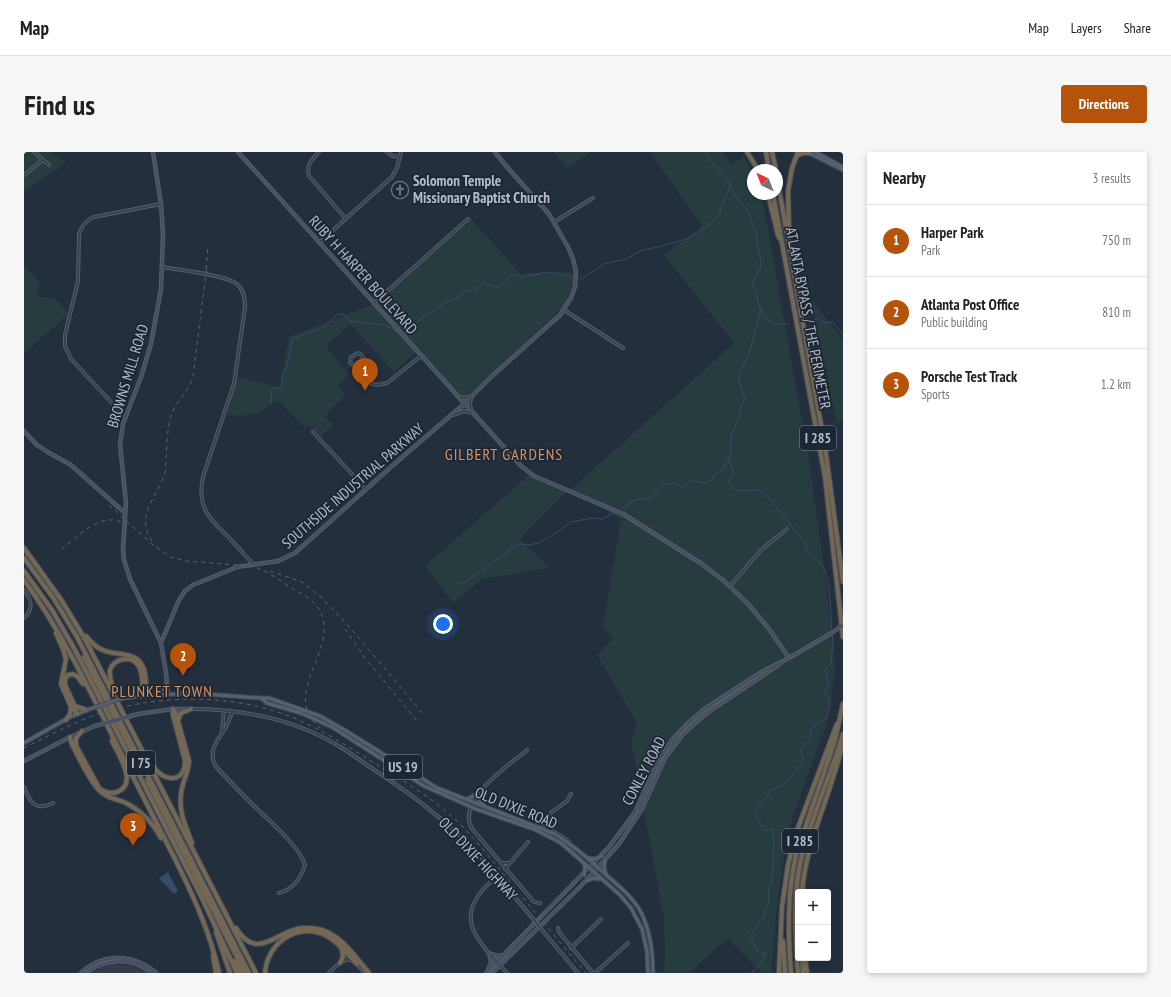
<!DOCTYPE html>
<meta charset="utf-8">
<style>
body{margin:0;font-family:"PT Sans Narrow",sans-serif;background:#f6f6f6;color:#202124}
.controls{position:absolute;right:12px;bottom:12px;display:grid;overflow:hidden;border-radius:4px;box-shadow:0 2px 6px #0003}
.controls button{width:36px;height:36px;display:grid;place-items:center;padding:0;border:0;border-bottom:1px solid #e0e0e0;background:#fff;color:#202124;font:20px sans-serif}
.compass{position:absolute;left:723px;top:12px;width:36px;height:36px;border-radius:50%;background:#fff;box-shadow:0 2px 6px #0003;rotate:317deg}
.you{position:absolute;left:419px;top:472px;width:14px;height:14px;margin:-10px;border:3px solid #fff;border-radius:50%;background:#1a73e8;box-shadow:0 0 0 6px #1a73e833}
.badge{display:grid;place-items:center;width:26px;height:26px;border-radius:50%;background:#b45309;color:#fff;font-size:13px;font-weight:700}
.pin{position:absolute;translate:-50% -33px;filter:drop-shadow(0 1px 2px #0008)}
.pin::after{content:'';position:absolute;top:21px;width:14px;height:12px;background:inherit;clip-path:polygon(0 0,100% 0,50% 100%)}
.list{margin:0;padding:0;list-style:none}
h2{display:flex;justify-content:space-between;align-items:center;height:52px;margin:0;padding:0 16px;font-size:17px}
h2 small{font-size:13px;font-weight:400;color:#757577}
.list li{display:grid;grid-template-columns:26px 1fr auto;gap:12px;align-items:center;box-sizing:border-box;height:72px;padding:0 16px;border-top:1px solid #e0e0e0}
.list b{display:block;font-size:15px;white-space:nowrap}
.list p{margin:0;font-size:13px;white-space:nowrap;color:#757577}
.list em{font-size:13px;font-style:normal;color:#757577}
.map{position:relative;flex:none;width:819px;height:821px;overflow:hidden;border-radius:4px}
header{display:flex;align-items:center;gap:24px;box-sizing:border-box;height:56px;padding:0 20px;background:#fff;border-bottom:1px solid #e0e0e0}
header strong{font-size:19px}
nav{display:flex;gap:22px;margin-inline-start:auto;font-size:14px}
.intro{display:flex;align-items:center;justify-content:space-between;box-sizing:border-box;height:96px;padding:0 24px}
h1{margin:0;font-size:28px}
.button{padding:10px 18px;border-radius:4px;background:#b45309;color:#fff;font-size:14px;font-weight:700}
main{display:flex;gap:24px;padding:0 24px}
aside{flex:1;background:#fff;border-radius:4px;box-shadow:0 2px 6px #0003}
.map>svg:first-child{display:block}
.airport{fill:#323c4b}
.green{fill:#263c3f}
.water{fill:#394c67}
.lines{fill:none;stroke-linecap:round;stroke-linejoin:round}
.stream{stroke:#394c67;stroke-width:1}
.street-casing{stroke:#565f6c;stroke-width:4}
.secondary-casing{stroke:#565f6c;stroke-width:4.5}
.primary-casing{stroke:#414a57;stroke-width:5}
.highway-casing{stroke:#434c59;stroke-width:6}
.street{stroke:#38414e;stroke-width:2}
.secondary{stroke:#465061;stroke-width:2.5}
.primary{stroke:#56606e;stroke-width:3}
.highway{stroke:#746855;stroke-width:4}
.rail{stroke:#5a6575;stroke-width:1;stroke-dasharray:4 4;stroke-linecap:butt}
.street-bridge-casing{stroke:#565f6c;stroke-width:4;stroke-linecap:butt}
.secondary-bridge-casing{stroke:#565f6c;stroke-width:4.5;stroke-linecap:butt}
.primary-bridge-casing{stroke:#414a57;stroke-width:5;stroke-linecap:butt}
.street-bridge{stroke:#38414e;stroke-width:2}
.secondary-bridge{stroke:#465061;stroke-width:2.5}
.primary-bridge{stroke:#56606e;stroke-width:3}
.labels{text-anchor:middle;stroke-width:3.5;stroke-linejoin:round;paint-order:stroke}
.shield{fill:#1d2633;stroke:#878f9c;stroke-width:1}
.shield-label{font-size:14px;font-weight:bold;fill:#b4bcc9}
.poi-label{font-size:15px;font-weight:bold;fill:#b4bcc9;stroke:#1d2633;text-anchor:start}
.street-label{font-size:15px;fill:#b4bcc9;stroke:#1d2633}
.neighbourhood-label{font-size:16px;letter-spacing:1px;fill:#d59563;stroke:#1d2633}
</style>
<header>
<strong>Map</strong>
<nav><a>Map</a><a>Layers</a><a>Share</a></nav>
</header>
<div class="intro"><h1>Find us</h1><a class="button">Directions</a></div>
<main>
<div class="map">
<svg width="819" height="821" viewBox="0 0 819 821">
<rect width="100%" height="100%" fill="#242f3e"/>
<path class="airport" d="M90,812L108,814L123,821H67L83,813Z"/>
<path class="green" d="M0,0H26L43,10L0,40Z
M530,0H566L543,17Z
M626,0H698L708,12L720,5L729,21V42H737L739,49L785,308L801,424L811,516L804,568L764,678L754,744L747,821H739L704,786L665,821H639L641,805L640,767L607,589L613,571L573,503L589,486L579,475L597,368L584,359L544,339L496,387L525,416L458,427L429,451L401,414L507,321L545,339L710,191L640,103L678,74Z
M447,67L497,122L554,119L541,154L436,252L411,219L393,199L370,220L326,172L302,194L325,222L314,234L321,243L301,264L309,273L297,285L284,273L281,276L255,249C247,249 241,258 233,261C223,264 213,264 203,263L213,225L256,235L265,185L349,152Z
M0,113L15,129L14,145L31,146L45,162L0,201Z
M787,147L819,188V268L813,273Z"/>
<path class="water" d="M144,720L154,739L150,742L135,726Z"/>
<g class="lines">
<path class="stream" d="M681,0L690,13L703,27L713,47L720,54L725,62L733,84V93L737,109V115L730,127L729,133L737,158L745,169L750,172H765
M556,128L580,112L602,107L616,99L638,94L663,87L672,82L685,73L694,64L706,34
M737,158L726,198L715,224V229L721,247L717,254L716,264L707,283V299L705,309L709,319V322L705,328L706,333L713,339L735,338L738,340L746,347L782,392V397C787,404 794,407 799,415C807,429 806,462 808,479
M783,169L795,167L800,171L809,170L819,183
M380,176L390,172L422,150L434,145L442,139L451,138L459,132C464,131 468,134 472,135C478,135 484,125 489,122L498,125L524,120L540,123L547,126
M247,252L248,236L255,237L258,232V222L263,214L268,188L273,185L298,176L313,163L319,162L326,169L361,173L373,180
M598,356L611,348L626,346L640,333L650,331L659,335L668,328L678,331L687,329L691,322L700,317L702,307L706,304
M433,430L438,432L444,428L495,392L506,393L517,390L535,379L547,370L569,366L578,367L590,361
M728,821C732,814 743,811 741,801L733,799L727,784L734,771L739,767L741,756L745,751L744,738L748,729L750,689L748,677L742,678L739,676L730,660L749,637L758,634L776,614L779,607L776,597C791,587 783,584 790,573C792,570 795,571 799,569C804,567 806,555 806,549L800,540C810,528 800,528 802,516L807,511L809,490L808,482"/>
<g class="street-casing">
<path id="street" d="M10,0L25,13
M295,0C287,8 282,13 285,24L322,67
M363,0L369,4L376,5
M0,23L19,8
M530,70L569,46
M295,91L368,25L373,16L377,0
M139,115C154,118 203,123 213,132C220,138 221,146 221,155L210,232L179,325C172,358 188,368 208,389C216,397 222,405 230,413
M350,151L444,67
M540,158L599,196
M372,176L375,174
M334,201C342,204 339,211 339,219L326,211L327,205Z
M339,219C340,232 351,235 363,231L397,204
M436,245L440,246L448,244L446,251L447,258
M429,263L440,259L449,261
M101,265L47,207L41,194V183L54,129L55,82C58,73 62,68 70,65L137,52
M289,280L342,337
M706,434L737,398L763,377
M0,438C8,448 10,457 0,466
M167,557C220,557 273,568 318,596C331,604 344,614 358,623C388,643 417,665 443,691C467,715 488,742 510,768
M208,560C206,565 205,570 202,575C194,588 182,600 193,616C204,627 214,638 225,649C240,664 276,694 281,713C277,726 270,737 255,741
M198,580L200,559
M503,598C485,613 429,650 449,678L510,750L516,751
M0,635C6,650 11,660 29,651
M520,669V672C525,680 538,682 545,690
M512,673L516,672L528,660L543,649L547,642
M477,711H486
M481,717L504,690
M473,724C426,764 450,785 483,821
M534,776L535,780L569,821
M518,778L554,821
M547,796L577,767
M305,821C311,815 316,809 325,807L328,809
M571,821L604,791"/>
</g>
<g class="secondary-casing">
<path id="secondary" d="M129,0L137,52L139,82L137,137L127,192L117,225L99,272L96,292L102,351L99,398L100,408L106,427L137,491L142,521L144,542
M214,0L497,314L510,324L517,327L599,362L678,412L700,429L724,452L745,477L765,506
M0,279L13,293L22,299L47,313L101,361
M137,491L155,448L161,439L169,433L213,415L254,409L271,401L368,314L440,252L467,225L536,163L547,146L551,135L552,120L549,107L544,95L525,62L482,14L471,0
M114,562L149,557H165
M0,609L46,585L71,574
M465,801L473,804L480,803
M333,812L341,821
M464,818L467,810L465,801
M57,821C79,800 110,802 132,821
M62,821C82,806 108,805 127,821
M462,821L585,695L611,660L635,608L648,588L662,573L679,558L739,519L765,506L806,482
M468,821L556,735L595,692L618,657L641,606L660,581L683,561L756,512"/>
</g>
<g class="primary-casing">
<path id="primary" d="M783,0L819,18
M791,0L819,15
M134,542L139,537L143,531
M107,545L167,541L237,546H245L296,564L324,580L413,636L531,682C549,693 565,707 581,722C596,735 613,748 620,767C627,784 629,803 629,821
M237,546L243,551L277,561L308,575L400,634L452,657L512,678L537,691L552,704L596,743L607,756L618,777L623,799L624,821
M0,591L44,566L63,558
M443,647L455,641L456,649L460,653
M564,706L570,707L578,704
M581,708L580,716L582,722
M560,712L561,716L560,723
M562,729L570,726L575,727"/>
</g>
<g class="highway-casing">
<path id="highway" d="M723,0L734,18
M742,0L745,18
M748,0L752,18
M773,4L778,1H785
M753,26L801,295L819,430
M744,42L754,83L756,87
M749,42L801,325L819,485
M765,79L764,39L768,16L774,0
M0,396L38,449L62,489L232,821
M0,406L30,447L53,485L225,821
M0,419L28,458L50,496L177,744L213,821
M0,428C43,487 74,556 107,621C121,648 135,676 149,703C168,741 186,779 195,821
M32,481L39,497L42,507L37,532L47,555L53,562
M62,484C67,490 72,496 79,498C87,502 97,501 106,504C123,508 123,530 121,544
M60,505L108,599
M89,536C87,530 85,524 86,518C90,506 107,503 114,513C120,521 117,534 121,543
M107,545L116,538L118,533
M51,554L63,558
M149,557L152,562L165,609C165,618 160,627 158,636C153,656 161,673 168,691
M53,562L52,557L41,533V527L44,523L49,522L54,525L59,532
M42,568L46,562L47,555
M154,568L157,561L167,557
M46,585L47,590C53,602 66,630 75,638C81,645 91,647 100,650C116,658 129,671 137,686
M50,590L75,636C80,640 86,642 93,640C115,632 94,602 88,589
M52,593V586L58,579
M129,614C140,631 161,631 161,609L149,563V558
M123,628L221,821
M778,740C782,688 808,641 819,590
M212,776C232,808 249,783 273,777C281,775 290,776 298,778C318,784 332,806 345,821
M192,780L206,821
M759,789L761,821
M189,804L192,821
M778,806L779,821
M781,806L783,821
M210,809L217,821
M316,811L319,805L318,797
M241,821C243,791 273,770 301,783C314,789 323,802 333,812
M755,821L758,755L764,713L774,676L813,572
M767,821C764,781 763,743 772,703L811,588L819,552
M774,821C771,784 769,748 776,712C786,667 806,626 819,582"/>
</g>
<use href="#street" class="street"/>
<use href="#secondary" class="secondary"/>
<use href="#primary" class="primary"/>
<use href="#highway" class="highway"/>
<path class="rail" d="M182,117L184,94
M85,353L129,393L146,405L162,409L226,414C241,417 255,428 269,437C276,441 285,445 291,452C325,490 252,540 296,576
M128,389C110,363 135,344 141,320C143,304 142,275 148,261C154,246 165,240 169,224L183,113
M38,397C56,383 78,357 103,373
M246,419L278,430L297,445L330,480L399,562
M321,477L341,506L393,569
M0,596C26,583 52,569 80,560C139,542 212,542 270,566C296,577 320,592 344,607C376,627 410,646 437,673C455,691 470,711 486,730C511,760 536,791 562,821"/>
<g class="street-bridge-casing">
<path id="street-bridge" d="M510,768L518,778"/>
</g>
<g class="secondary-bridge-casing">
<path id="secondary-bridge" d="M806,482L819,473
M71,574L114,562"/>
</g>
<g class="primary-bridge-casing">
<path id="primary-bridge" d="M63,558L92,548L106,545"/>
</g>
<use href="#street-bridge" class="street-bridge"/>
<use href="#secondary-bridge" class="secondary-bridge"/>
<use href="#primary-bridge" class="primary-bridge"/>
</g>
<defs>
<g id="church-ring" transform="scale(0.9)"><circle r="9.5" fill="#1d2633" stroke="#6b7280" stroke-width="1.5"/><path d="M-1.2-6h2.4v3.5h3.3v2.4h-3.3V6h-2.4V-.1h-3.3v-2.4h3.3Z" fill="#6b7280"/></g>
</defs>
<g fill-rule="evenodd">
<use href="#church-ring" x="376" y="38"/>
</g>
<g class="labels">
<g class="shield">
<rect x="776" y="274" width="36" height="24" rx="3"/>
<rect x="103" y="599" width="28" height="24" rx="3"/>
<rect x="360" y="603" width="38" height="24" rx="3"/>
<rect x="758" y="677" width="36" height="24" rx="3"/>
</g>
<g class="shield-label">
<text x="794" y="291">I 285</text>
<text x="117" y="616">I 75</text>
<text x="379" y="620">US 19</text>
<text x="776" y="694">I 285</text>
</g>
<g class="poi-label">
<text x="389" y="34">Solomon Temple<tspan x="389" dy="17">Missionary Baptist Church</tspan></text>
</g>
<g class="street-label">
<text transform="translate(339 123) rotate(48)" y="5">RUBY H HARPER BOULEVARD</text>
<text transform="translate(784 166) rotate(79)" y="5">ATLANTA BYPASS / THE PERIMETER</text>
<text transform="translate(104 224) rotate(-73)" y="5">BROWNS MILL ROAD</text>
<text transform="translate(329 334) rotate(-41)" y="5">SOUTHSIDE INDUSTRIAL PARKWAY</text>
<text transform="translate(620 619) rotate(-62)" y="5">CONLEY ROAD</text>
<text transform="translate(492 656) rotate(22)" y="5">OLD DIXIE ROAD</text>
<text transform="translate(454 707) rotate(47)" y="5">OLD DIXIE HIGHWAY</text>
</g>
<g class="neighbourhood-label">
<text x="480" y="308">GILBERT GARDENS</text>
<text x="138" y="545">PLUNKET TOWN</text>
</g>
</g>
</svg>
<div class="controls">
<button>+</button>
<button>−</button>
</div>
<svg class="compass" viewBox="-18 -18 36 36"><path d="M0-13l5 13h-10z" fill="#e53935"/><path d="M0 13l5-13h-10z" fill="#757577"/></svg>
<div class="you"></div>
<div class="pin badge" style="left:341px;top:239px">1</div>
<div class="pin badge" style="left:159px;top:524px">2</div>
<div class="pin badge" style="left:109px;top:694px">3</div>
</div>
<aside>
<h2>Nearby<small>3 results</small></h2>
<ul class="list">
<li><span class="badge">1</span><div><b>Harper Park</b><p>Park</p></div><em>750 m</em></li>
<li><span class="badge">2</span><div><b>Atlanta Post Office</b><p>Public building</p></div><em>810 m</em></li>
<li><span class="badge">3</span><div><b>Porsche Test Track</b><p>Sports</p></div><em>1.2 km</em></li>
</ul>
</aside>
</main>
